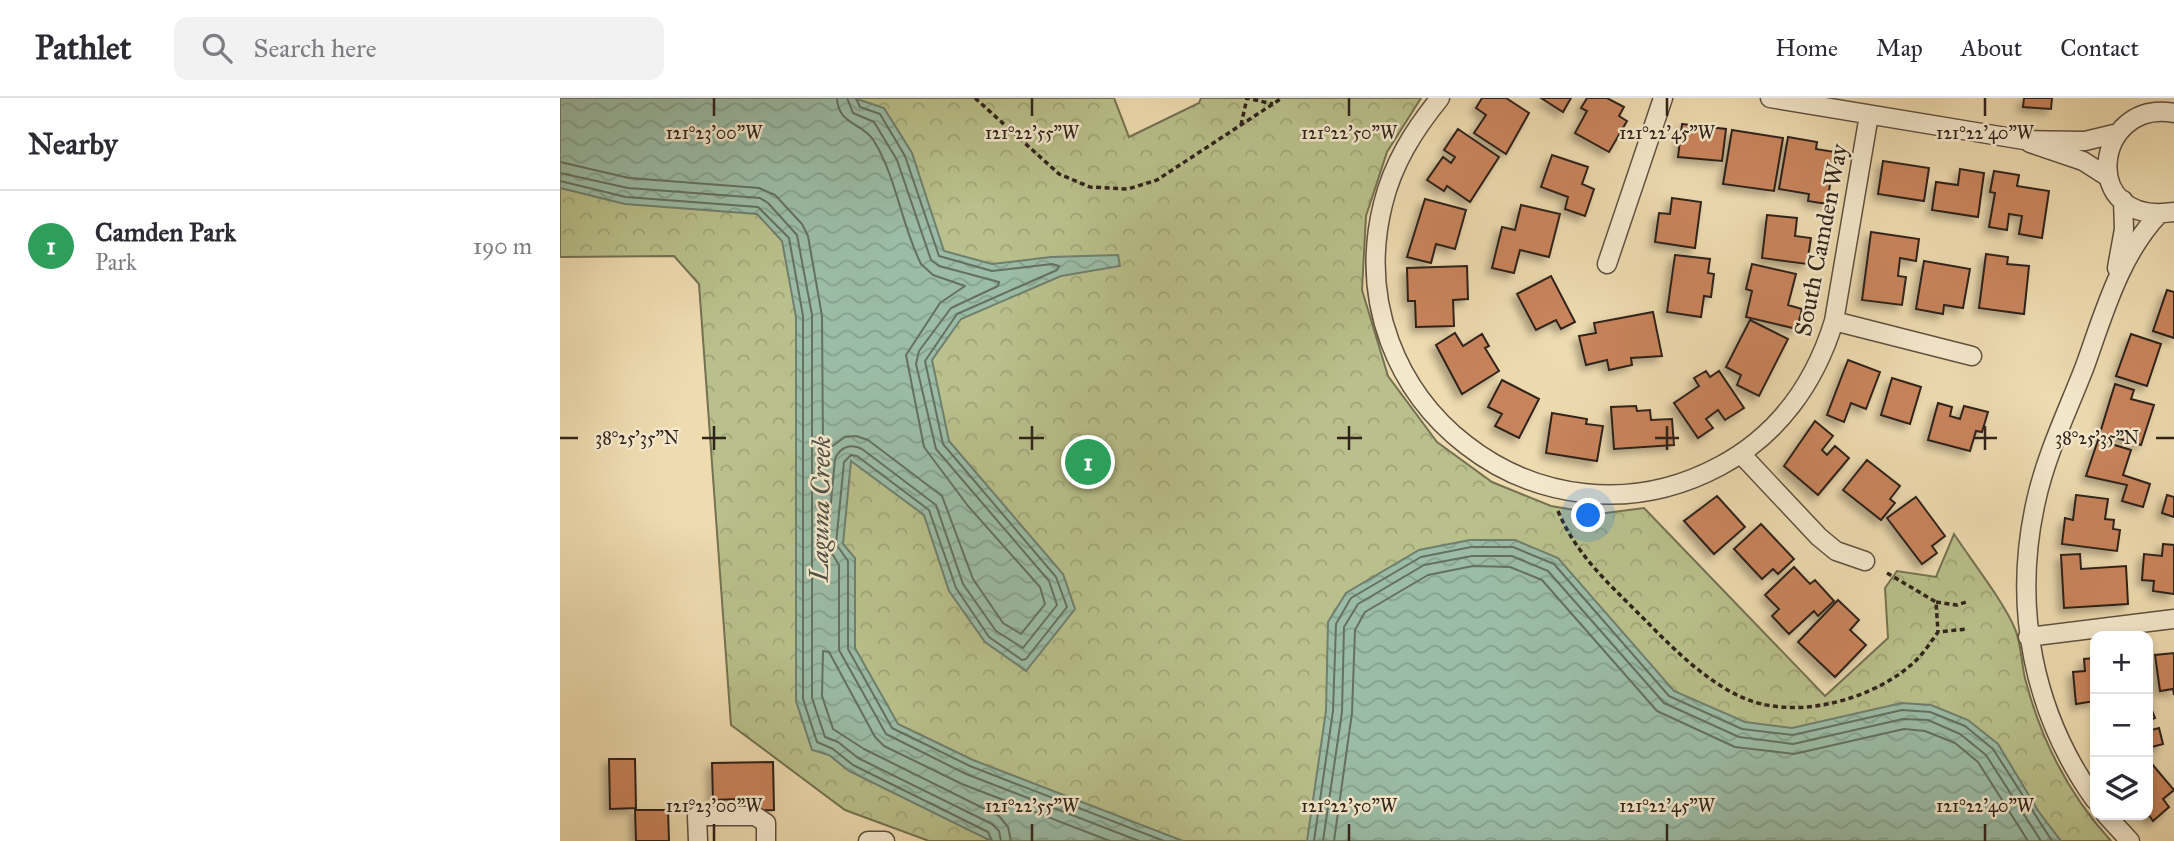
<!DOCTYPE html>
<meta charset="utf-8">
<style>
body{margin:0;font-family:"IM FELL Great Primer",serif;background:#f2f2f3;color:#2b2b33}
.controls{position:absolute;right:21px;bottom:21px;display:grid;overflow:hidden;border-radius:14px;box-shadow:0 4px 10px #0003}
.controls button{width:63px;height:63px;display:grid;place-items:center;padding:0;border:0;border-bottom:2px solid #e1e1e2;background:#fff;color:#2b2b33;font:35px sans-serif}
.you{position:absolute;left:1029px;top:418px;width:24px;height:24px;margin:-18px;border:5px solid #fff;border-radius:50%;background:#1a73e8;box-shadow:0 0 0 10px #1a73e833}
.badge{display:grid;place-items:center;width:46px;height:46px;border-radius:50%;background:#b45309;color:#fff;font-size:23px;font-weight:700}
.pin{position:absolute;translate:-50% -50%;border:4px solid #fff;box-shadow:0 2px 7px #0006}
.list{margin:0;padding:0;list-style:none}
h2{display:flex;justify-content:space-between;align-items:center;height:91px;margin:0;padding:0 28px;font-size:30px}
h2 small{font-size:23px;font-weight:400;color:#7c7c81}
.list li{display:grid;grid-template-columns:46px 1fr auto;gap:21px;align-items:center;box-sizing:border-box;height:112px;padding:0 28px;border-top:2px solid #e1e1e2}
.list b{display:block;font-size:26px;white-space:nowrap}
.list p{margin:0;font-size:23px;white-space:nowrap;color:#7c7c81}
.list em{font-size:23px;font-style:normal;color:#7c7c81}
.icon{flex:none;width:38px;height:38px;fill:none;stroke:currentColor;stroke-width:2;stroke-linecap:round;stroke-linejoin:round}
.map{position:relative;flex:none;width:1614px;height:743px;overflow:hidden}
header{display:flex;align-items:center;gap:42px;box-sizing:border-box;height:98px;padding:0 35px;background:#fff;border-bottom:2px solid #e1e1e2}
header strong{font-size:33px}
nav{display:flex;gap:38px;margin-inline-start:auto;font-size:24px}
.search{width:490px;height:63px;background:#f2f2f3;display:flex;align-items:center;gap:18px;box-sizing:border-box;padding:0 24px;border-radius:14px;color:#7c7c81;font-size:26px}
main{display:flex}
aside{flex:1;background:#fff}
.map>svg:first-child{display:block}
.park{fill:url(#park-crowns);stroke:#747252;stroke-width:2}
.water{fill:url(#water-waves);stroke:#707f6e;stroke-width:2}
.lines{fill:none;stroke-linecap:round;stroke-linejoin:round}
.shore{stroke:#657060;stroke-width:2}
.building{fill:#c9845b;stroke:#2f231a;stroke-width:2;filter:url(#shadow)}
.minor-casing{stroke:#5f5140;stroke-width:21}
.path{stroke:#2f231a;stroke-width:3.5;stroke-dasharray:5 3.5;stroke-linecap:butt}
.minor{stroke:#f4e8cc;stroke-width:18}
.ticks{fill:none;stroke:#2f231a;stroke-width:2.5}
.labels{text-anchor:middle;stroke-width:5;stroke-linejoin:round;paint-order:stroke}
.street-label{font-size:24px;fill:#2f231a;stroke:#f4e8cc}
.water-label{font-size:26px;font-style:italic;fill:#4f5144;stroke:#f4e8cc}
.ticks-label{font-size:18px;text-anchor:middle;fill:#2f231a;stroke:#f4e8cc;stroke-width:5;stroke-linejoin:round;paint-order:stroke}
</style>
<header>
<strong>Pathlet</strong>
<div class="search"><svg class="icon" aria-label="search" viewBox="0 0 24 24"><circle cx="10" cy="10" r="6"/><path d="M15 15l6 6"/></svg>Search here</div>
<nav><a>Home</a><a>Map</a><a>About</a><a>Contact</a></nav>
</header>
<main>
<aside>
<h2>Nearby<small></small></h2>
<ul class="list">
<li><span class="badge" style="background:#2e9e5b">1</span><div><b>Camden Park</b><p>Park</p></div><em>190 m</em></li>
</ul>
</aside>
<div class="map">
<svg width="1614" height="743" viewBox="0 0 1614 743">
<defs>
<pattern id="park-crowns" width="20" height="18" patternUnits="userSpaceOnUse" patternTransform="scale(1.75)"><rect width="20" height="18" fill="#b9c08b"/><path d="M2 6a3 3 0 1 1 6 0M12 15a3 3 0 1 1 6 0" fill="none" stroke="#9fa577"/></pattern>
<pattern id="water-waves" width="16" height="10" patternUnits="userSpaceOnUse" patternTransform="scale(1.75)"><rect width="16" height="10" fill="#9bbca6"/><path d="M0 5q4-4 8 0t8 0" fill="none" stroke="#86a18e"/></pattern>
<filter id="shadow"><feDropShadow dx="-5" dy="5" stdDeviation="3.5" flood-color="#0004"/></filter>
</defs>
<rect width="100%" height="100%" fill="#eedbb0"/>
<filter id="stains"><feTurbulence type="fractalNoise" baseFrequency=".00286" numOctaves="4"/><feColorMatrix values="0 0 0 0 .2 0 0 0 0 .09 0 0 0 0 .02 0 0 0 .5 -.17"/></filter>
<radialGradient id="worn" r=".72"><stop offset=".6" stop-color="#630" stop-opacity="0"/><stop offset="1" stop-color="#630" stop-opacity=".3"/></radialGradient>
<path class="park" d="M0,0H554L569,39L639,5L641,0H861L827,54L806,118L802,192L828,278L877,344L932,384L991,408L1038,416L1084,410L1265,598L1328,540L1325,490L1337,473L1376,479L1394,436C1411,462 1444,504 1455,531C1462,547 1461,567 1466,584C1482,644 1509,697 1551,743H369L285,712L171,627L139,186L114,158L0,159Z"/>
<path class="water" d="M0,0H294L324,10L352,55L384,153L432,166L491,159L558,157L560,168L501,178L401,221L372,262L389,343L503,476L515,511L466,573L425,544L389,493L364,417L291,363L283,446L295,460V550L338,626L413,662L623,743H431L289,673L269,657L252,652L236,603V219L222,143L197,116L65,106L0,90Z
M910,442H955L998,460L1114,593L1185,624L1232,630L1342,605L1371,607L1408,622L1438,646L1479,714L1501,743H747L766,613L768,524L786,495L859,452Z"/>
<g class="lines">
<path class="shore" d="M287,0L293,15L314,24L337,62L371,162L379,168L439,184L438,188L391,210L359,253L356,266L376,351L489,483L497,507L463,550L436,533L403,486L376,407L302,351C291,345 280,349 275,361L267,447L279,467V552L326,636L406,676L579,743
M296,0L300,9L320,16L345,58L379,158L432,173L492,166L499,168L497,172L397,216L365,263L383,346L496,479L507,509L466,561L462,562L429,539L396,490L369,412L297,358L291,357L284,364L276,446L288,463V551L332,630L410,668L604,743
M0,64L69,80L199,90L215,97L242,126L248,138L262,218L263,350L267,352L285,339L296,338L308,342L382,398L413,481L443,525L461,536L485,506L480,489L408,408L364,349L346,257L380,205L405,188L373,177L361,166C341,126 337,81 314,43C302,24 278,27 277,0
M0,75L68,90L200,100L208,105L237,137L252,217V600L265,639L278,644L298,660L432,726L439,733L441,743
M0,83L66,99L198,109L229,140L243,218V601L257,644L273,651L293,667L428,734L432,743
M451,743L448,729L439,718L304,651L273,631L262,598L263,553L269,554L315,639L324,648L402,686L550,743
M754,743L773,613L776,526L791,500L861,459L911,449H953L994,466L1109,598L1182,631L1233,637L1342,612L1370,614L1405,628L1433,651L1492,743
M763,743L782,614L784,529L798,506L864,467L912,458H952L988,473L1104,605L1179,639L1233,646L1343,621L1368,622L1400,636L1426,657L1481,743
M774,743L792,615L795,532L805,514L868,477L913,468L950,469L982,482L1097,613L1175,649L1234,656L1344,631L1365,633L1395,645L1418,664L1468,743"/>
</g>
<path class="building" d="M922,0H946L969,15L946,56L914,35L926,17L916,10Z
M981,0H1011L1003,14Z
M1027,0H1047L1064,9L1059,18L1067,23L1049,54L1015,35L1027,13L1021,10Z
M1464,0H1492L1491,11L1463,9Z
M1122,26L1166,31L1162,63L1118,59Z
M898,31L939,59L910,104L887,88L884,93L867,82L883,59L891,65L895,59L884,52Z
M1172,32L1223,40L1214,93L1163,86Z
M1228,39L1257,44L1256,51L1275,54L1267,106L1248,103L1249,96L1219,91Z
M992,57L1028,69L1022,86L1034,91L1025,118L1005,111L1008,99L981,89Z
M1323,63L1369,70L1364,103L1318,96Z
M1400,71L1424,75L1418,119L1372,112L1376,84L1398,87Z
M1434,73L1459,77L1457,88L1489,93L1482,140L1459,136L1462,118L1449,116L1447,132L1429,129L1435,95L1430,94Z
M1112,100L1141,104L1135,150L1095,144L1099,115L1110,116Z
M865,101L906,112L895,151L876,146L871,165L847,159Z
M961,107L1000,116L989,159L960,152L954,175L932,170L942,129L955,132Z
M1207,117L1237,120L1235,138L1251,140L1247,166L1202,160Z
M1311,134L1359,141L1356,163L1340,160L1338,178L1346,179L1342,207L1302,202Z
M1426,156L1448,159L1447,166L1469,168L1464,216L1419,210Z
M1115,157L1150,161L1148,175L1154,176L1151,199L1144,198L1141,219L1107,214Z
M1364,163L1410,171L1403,210L1384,207L1383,216L1356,211Z
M1192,166L1236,176L1228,207L1242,211L1237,231L1186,219L1192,193L1186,191Z
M907,168L908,201L893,202L894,228L856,229L855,203H848L847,170Z
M991,178L1015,224L1001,231L996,222L976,232L957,196Z
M1607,192L1614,194V240L1593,233Z
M1093,214L1102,258L1071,260L1072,267L1049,272L1047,262L1026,267L1019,238L1036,235L1034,225Z
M1190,222L1228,241L1199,298L1177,287L1181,277L1166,269Z
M895,235L903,248L922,236L929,248L925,250L939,273L902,296L876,247Z
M1571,236L1601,246L1587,288L1556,278Z
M1288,262L1320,274L1306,311L1291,305L1284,324L1267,317Z
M1146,273L1150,279L1159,273L1184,310L1165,322L1158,312L1146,321L1153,330L1138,340L1114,305L1139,288L1134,280Z
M1332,280L1361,289L1350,326L1321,317Z
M942,282L979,301L959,340L935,328L942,316L928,309Z
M1555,286L1574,292L1571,301L1594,307L1581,347L1540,335Z
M1378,305L1392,309L1390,318L1400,321L1404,308L1428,314L1422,334L1416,333L1410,353L1368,342Z
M1076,308L1077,313L1090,312L1091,322L1112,321L1114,347L1054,351L1051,309Z
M992,315L1027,321L1026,326L1043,328L1037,363L986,355Z
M1255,323L1273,338L1262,352L1267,357L1275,348L1289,360L1258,397L1224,368Z
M1538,342L1571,352L1563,377L1590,386L1583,409L1562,403L1567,387L1526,378Z
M1307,362L1340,388L1330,401L1335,405L1321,422L1283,392Z
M1516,397L1548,401L1545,421L1554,422L1553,431L1560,432L1557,453L1502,446L1505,420L1513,422Z
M1607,397L1614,399V419L1602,415Z
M1157,398L1185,429L1154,456L1124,423Z
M1356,399L1385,438L1372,448L1377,455L1362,466L1327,420Z
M1201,426L1234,461L1218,476L1213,471L1202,481L1174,451Z
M1603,446L1614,447V496L1593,493L1594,483L1582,482L1584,456L1602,458Z
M1520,456L1521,471L1566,468L1568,506L1504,510L1501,457Z
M1234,469L1250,486L1255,482L1274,503L1258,518L1254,513L1229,536L1212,518L1219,511L1205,497Z
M1278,502L1299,522L1290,532L1306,547L1275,579L1238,544Z
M1614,555V597L1613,591L1600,593L1595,557Z
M1535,560V603L1516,606L1513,574L1525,573L1524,561Z
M1588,602L1595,620L1588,623Z
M1599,630L1603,646L1588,650V633Z
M49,661H75L76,710L50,711Z
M213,664L214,712L178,713L177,701L153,702L152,665Z
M1592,666L1614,692L1603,701L1609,709L1593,723L1588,716V669Z
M75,712H108L109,743H76Z"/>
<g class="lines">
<g class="minor-casing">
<path id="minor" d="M880,0C854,32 833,65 823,106C774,303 981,464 1160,368C1218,337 1255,285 1274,223L1309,17
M1210,0L1464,42L1525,43L1554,36
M1614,15C1534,0 1517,129 1614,114
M1470,45L1523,63L1548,79
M1047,166L1103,0
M1557,170L1564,131L1563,102
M1274,223L1412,258
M1181,356L1259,439L1276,453L1305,463
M1468,539L1614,521
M1535,702C1473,615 1452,509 1476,403C1486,357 1508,312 1525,268C1544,215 1560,157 1599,116
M1546,717L1570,743
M138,743L137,718H195L206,725V743
M308,743H325"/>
</g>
<path class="path" d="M415,0L499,76L530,89L568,91L597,82L722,0
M681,27L687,0L713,6
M998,413C1016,456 1047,484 1079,516C1109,546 1139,578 1177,597C1229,624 1308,604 1351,567C1362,558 1370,545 1378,534L1407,531
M1327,475L1376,504L1378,534
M1376,504L1397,507L1406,504"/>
<use href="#minor" class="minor"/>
</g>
<path class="ticks" d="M154,0V18M472,0V18M789,0V18M1107,0V18M1425,0V18M154,328V352M472,328V352M789,328V352M1107,328V352M1425,328V352M0,340H18M142,340H166M459,340H484M777,340H802M1095,340H1119M1413,340H1437M1596,340H1614M154,726V743M472,726V743M789,726V743M1107,726V743M1425,726V743"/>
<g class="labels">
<g class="street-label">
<text transform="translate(1261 142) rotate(-79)" y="8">South Camden Way</text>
</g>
<g class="water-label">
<text transform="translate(260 411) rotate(-89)" y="9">Laguna Creek</text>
</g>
</g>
<g class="ticks-label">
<text x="154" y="41">121°23'00"W</text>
<text x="472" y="41">121°22'55"W</text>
<text x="789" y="41">121°22'50"W</text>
<text x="1107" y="41">121°22'45"W</text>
<text x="1425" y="41">121°22'40"W</text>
<text x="77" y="346">38°25'35"N</text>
<text x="1537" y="346">38°25'35"N</text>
<text x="154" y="714">121°23'00"W</text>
<text x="472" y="714">121°22'55"W</text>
<text x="789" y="714">121°22'50"W</text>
<text x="1107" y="714">121°22'45"W</text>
<text x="1425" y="714">121°22'40"W</text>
</g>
<rect width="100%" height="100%" filter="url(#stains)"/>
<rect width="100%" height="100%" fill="url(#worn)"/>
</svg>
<div class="controls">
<button>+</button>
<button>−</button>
<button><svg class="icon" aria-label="layers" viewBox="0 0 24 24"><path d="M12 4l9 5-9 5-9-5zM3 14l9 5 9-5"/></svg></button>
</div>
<div class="you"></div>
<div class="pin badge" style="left:528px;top:364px;background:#2e9e5b">1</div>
</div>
</main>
